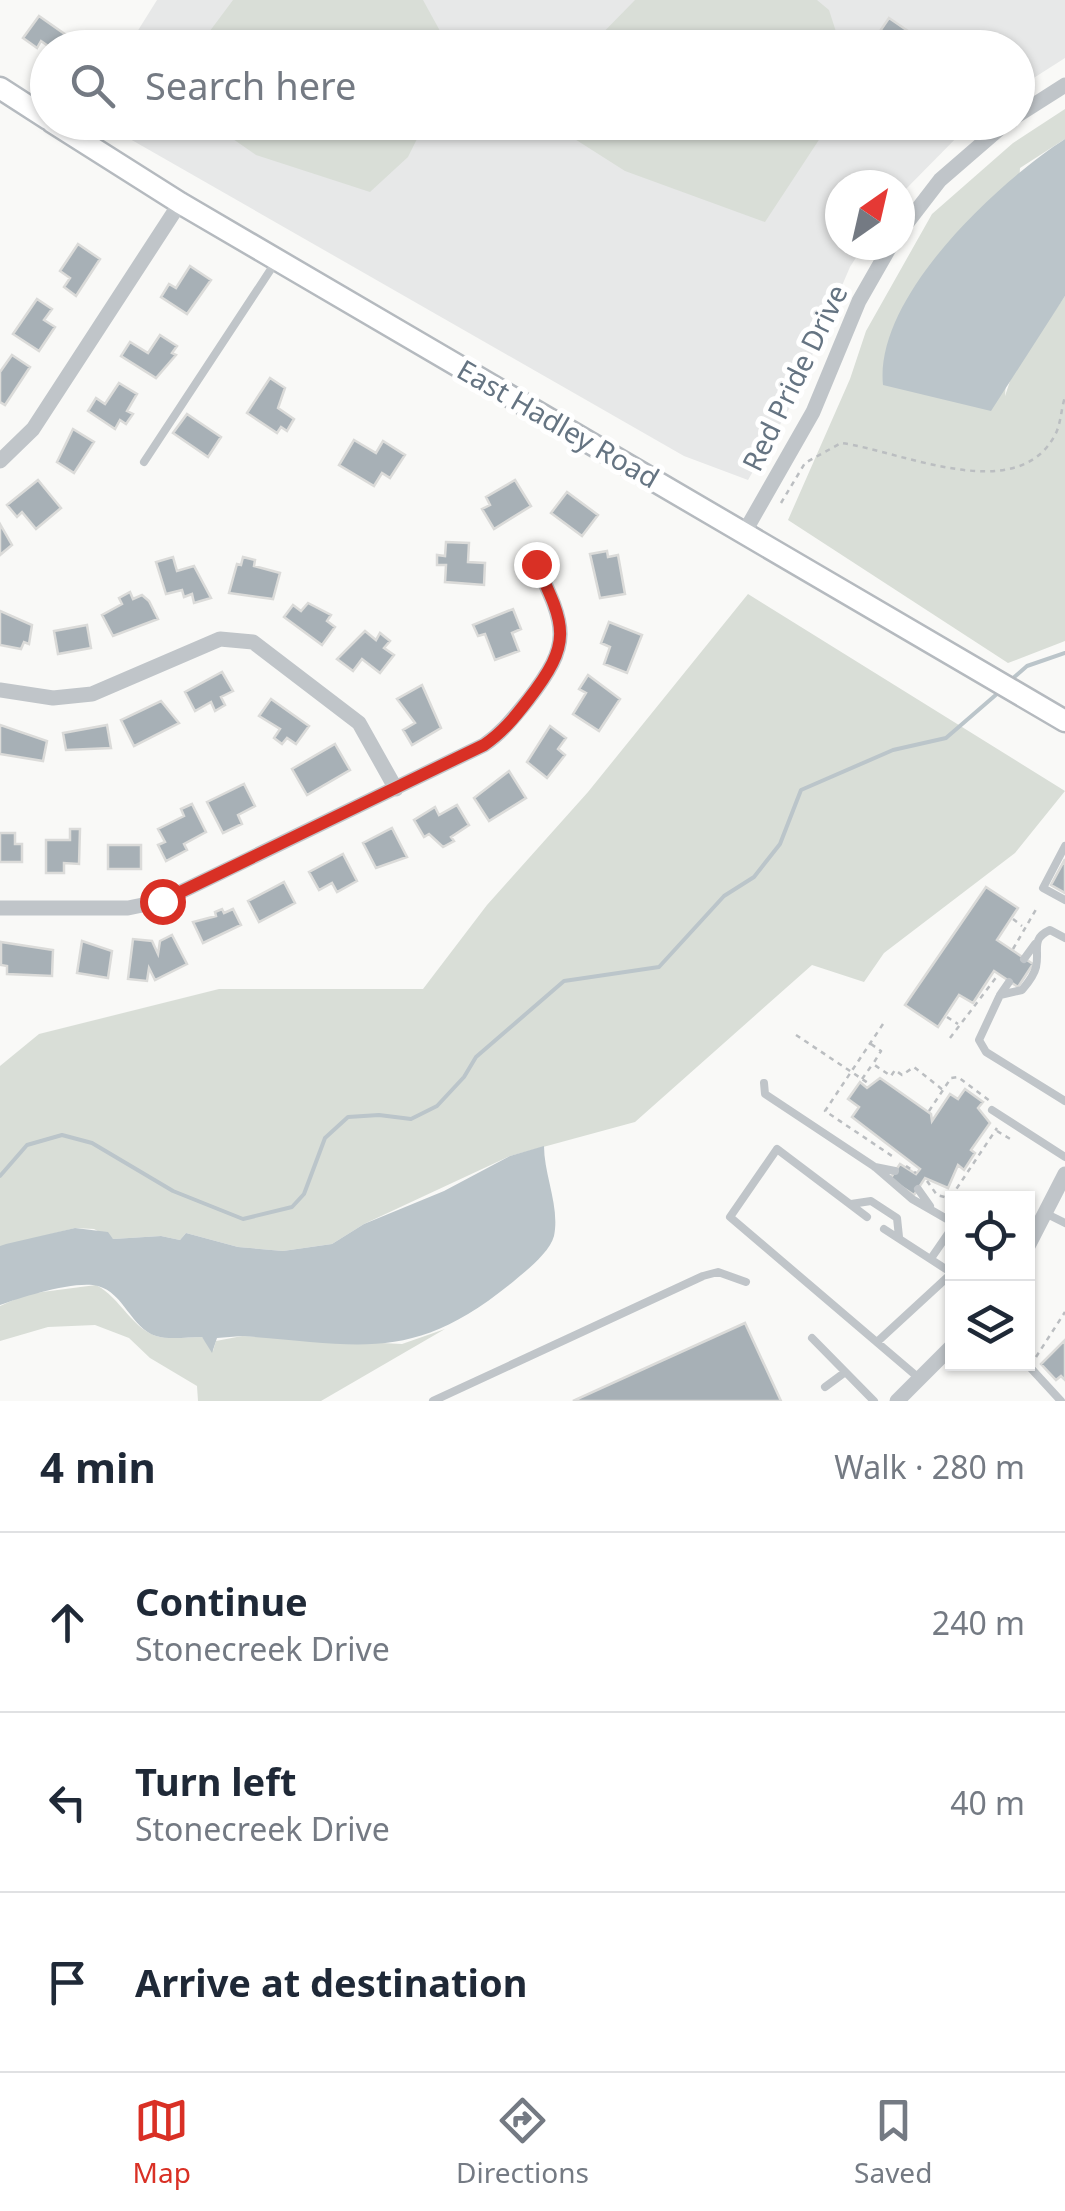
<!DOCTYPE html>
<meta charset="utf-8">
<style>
body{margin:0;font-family:"Noto Sans",sans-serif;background:#f2f2f3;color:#1f2937}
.controls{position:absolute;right:30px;bottom:30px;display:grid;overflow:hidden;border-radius:0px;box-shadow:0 2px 8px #0004}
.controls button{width:90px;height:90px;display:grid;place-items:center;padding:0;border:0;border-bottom:2px solid #e0e1e3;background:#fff;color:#1f2937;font:50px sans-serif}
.compass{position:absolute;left:825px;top:170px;width:90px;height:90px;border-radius:50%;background:#fff;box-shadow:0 2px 8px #0004;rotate:34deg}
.stop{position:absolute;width:30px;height:30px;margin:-22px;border:8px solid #d93025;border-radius:50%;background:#fff}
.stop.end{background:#d93025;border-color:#fff;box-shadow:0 2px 10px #0008}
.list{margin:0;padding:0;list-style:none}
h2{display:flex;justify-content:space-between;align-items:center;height:130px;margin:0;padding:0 40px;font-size:42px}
h2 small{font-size:32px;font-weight:400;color:#747a83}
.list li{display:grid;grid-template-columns:65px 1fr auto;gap:30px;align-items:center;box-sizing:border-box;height:180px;padding:0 40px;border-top:2px solid #e0e1e3}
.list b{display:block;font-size:38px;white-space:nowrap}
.list p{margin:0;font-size:32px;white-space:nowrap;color:#747a83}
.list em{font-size:32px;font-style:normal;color:#747a83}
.icon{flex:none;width:55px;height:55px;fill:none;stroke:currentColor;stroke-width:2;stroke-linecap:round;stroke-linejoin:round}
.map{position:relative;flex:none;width:1065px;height:1401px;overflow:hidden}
.search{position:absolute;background:#fff;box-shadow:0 2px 8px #0004;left:30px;right:30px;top:30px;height:110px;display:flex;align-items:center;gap:25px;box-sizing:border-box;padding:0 35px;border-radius:55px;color:#747a83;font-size:38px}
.sheet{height:670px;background:#fff}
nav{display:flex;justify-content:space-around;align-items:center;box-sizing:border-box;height:140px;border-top:2px solid #e0e1e3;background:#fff;font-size:28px;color:#747a83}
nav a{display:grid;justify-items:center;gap:5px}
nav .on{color:#d93025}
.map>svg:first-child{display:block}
.built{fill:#e7e8e8}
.green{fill:#d9ded7}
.water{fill:#bbc5ca}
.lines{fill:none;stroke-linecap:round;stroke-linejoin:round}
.stream{stroke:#bbc5ca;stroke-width:4}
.building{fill:#a7b0b6;stroke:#dbdbd9;stroke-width:2.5}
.secondary-casing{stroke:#b5babf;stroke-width:25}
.path{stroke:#bbbec1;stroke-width:2.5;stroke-dasharray:5 5;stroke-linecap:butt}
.lane{stroke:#c0c5c9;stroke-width:8}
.street{stroke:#c0c5c9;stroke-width:15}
.secondary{stroke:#fff;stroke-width:20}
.route{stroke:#d93025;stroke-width:12}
.labels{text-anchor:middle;stroke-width:10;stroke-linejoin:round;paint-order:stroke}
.street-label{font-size:28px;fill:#657482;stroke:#fff}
</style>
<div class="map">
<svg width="1065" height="1401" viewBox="0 0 1065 1401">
<rect width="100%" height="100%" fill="#f9f9f7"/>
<path class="built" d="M157,0H1065V58L1018,88V48H127Z
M102,123H971L900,195V185H840V245H864L850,267L789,409L748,480L684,456Z"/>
<path class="green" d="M233,0H423L445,40L443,48L198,47Z
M635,0H817L829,10L841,47H589Z
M1065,109V139L1020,168L1005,396L1013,372L1065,296V641L1008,663L788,520L850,379L866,331L932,214L1013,143Z
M210,123H425L408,157L370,192L256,155Z
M559,123V122L830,123L765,222L625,171L559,129Z
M748,594L1065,791L1015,853L884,953L864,982L812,965L635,1122L510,1156L364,1224L332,1244L283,1251L238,1247L186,1233L180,1240L161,1236L113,1239L94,1229L75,1228L0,1247V1066L39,1034L219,989H423L487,905L588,792Z
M96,1285C120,1297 134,1332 160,1337C173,1339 189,1337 202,1337L213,1351L216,1341L242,1336L402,1344L445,1329L321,1401H198L197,1386L150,1358L129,1338L95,1325L48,1327L0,1341V1306L27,1294Z"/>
<path class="water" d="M1065,139V296L991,411L883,385C874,297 997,183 1065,139Z
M544,1146C544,1175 560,1207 554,1236C550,1252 527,1270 514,1281C413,1364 363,1345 242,1336L217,1338L212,1353L202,1337C188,1337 169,1340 156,1336C131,1328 124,1293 98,1286C76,1280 22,1297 0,1305V1246L6,1244L75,1228L108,1232L113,1239L161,1236L180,1240L186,1233L238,1247L283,1251L332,1244L364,1224L444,1191L510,1156Z"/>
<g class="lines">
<path class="stream" d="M1012,679L1027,666L1065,653
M0,1176L27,1145L62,1135L92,1143L173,1191L243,1219L292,1207L304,1194L325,1138L348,1117L379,1115L411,1119L437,1106L464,1077L476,1057L564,981L659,967L724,896L754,877L780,844L801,790L893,750L946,738L998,693"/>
</g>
<path class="building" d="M39,16L76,42L73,48H51L41,41L37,48L23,38Z
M889,18L924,42L920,48H891L876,37Z
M78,244L100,259L76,296L64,287L70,278L60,271Z
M190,266L211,280L187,314L161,297L169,284L176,288Z
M37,299L52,309L44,320L55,327L39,351L13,334Z
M160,335L177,346L172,353L176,355L156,378L121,356L130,342L148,353Z
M12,355L30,367L5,405L0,402V372Z
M270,378L285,388L278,408L294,419L287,431L281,427L277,433L247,413Z
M119,383L137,394L127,411L133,414L126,424L120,420L115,429L88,411L96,398L105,404Z
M187,414L221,437L208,457L173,433Z
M73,429L94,442L74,473L57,462Z
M354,440L376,453L383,441L405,455L390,478L382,473L374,486L339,465Z
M38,480L61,508L36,529L22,512L17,517L7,505Z
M515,480L531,506L494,529L482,509L490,505L486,497Z
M567,492L598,515L582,536L551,513Z
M0,524L12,545L0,555Z
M446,542L469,543L468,562L485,563L484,585L445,582L446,565H437V555L445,556Z
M607,551L608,557L618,555L625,594L600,598L590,554Z
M173,557L177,571L194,566L211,598L194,603L192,594L184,597L182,590L166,594L156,562Z
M243,557L255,560L254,566L280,573L273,599L229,593L237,564L241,565Z
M130,592L133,599L142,595L149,601L158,619L113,636L102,615L122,604L119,598Z
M308,603L331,615L327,621L335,627L322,645L284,617L293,605L301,611Z
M513,609L521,629L512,633L519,651L495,660L485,634L478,636L473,625Z
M0,611L32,625L29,644L24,642L21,649L0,645Z
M609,622L642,635L627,673L604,664L610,647L601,643Z
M87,625L91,648L58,654L54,631Z
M365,631L376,640L380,633L390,641L384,648L394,655L380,673L362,659L353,671L337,659Z
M222,672L233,691L221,697L225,705L215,711L211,702L195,711L185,692Z
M588,675L620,699L599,731L573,714L586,693L579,689Z
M422,685L441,728L412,745L403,730L415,723L397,699Z
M271,699L309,726L296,744L287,738L282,744L274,738L280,729L259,716Z
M161,701L179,723L134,746L121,720Z
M0,725L47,741L43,761L0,754Z
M107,725L111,748L66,750L63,733Z
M550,726L566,738L558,749L565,755L547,778L527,762Z
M335,744L350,770L307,795L292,769Z
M509,771L526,798L489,821L474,798Z
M244,784L255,806L238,815L242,824L223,833L207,802Z
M192,804L206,832L184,844L187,850L166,861L158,845L165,842L158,829L184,816L181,809Z
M457,805L469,825L451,837L454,841L443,847L429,834L424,837L414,820L435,807L439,815Z
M392,828L407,857L376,868L363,843Z
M70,829H80L79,864L64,863V873H46V840H70Z
M0,833H15V844H22V862H0Z
M108,845H141V869H108Z
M343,854L357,881L337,892L332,883L319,890L309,872Z
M1065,859V893L1051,885Z
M284,882L295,903L259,922L248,901Z
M986,887L1018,908L997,940L1033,964L1018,987L994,971L973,1003L959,995L938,1027L905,1005Z
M222,909L224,913L233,909L241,925L203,943L193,922L216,916L215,912Z
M172,935L187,964L155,980L149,968L147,981L128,979L133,939L152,941L158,954L160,941Z
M82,941L112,951L108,978L77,973Z
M1,942L53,950L52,976L7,974V966L1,965Z
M880,1078L931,1114L932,1121L950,1094L958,1099L965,1089L983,1102L978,1108L990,1123L971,1150L975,1153L964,1170L958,1165L948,1188L925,1178L914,1195L890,1179L900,1164L916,1174L920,1169L852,1117L859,1107L848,1099L860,1082L867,1088Z
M745,1323L781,1401H573Z
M1065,1340V1380L1061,1376L1056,1380L1041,1364Z"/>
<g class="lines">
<g class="secondary-casing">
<path id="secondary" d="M0,88L48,119
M52,122L180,203L1065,721"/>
</g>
<path class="path" d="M781,503L805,463L841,443C901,451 1017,507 1055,435C1061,424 1061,409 1065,397
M1013,919L1022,926
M1013,949L1038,906
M947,1017L958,1024
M883,1024L825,1111L895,1158
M796,1035L868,1083
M950,1038L998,975
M871,1044L881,1051L873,1064L891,1076L895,1070L902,1075L914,1067L943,1090
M862,1079L872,1065
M929,1111L951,1078L958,1077L990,1101
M997,1131L1012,1140
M906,1166L916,1173
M927,1181L937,1195L952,1199
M951,1197L997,1128
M1036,1357L1065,1312"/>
<path class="lane" d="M144,462L275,263
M1065,846L1043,888L1065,900
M1065,938L1050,930C1030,939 1040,950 1036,967C1034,976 1027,984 1022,990L1000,995L979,1040L986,1052L1065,1101
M1024,959L1035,944
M1000,995L1009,982
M764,1083L765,1094L875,1167L912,1199L952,1222
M992,1110L1065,1157
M875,1167L895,1171
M918,1189L930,1206
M851,1204L871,1201L897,1218L899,1237
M1047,1214L1065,1223
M867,1217L777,1149L730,1217L920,1379
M884,1229L952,1273
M932,1257L952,1228
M812,1338L874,1401
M877,1342L952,1273
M1027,1364L1061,1401
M825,1387L844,1373
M433,1401L703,1276L718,1272L746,1282"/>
<path class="street" d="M1018,115L1065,85
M900,232L940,180L1007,122
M0,461L33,429L180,203
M744,533L813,412L859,301L891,245
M0,690L53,698L92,694L220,639L253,642L359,723L396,789
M0,908H128L162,901L484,745C502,733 514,717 528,700C573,642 566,628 536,564
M1028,1246L1065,1174
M897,1401L952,1346"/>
<use href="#secondary" class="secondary"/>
</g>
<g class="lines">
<path class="route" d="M162,901L484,745C502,733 515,717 528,700C573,642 566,627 536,564"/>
</g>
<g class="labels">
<g class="street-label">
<text transform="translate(795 378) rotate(-64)" y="10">Red Pride Drive</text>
<text transform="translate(558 424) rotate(30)" y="10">East Hadley Road</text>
</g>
</g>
</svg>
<div class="controls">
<button><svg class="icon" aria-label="locate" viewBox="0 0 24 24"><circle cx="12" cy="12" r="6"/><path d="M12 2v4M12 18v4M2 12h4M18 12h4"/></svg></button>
<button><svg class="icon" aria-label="layers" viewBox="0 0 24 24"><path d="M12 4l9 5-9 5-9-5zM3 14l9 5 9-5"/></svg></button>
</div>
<svg class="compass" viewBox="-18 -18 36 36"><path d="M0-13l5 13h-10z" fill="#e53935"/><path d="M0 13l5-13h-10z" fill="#747a83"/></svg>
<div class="stop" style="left:162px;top:901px"></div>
<div class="stop end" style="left:536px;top:564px"></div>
<div class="search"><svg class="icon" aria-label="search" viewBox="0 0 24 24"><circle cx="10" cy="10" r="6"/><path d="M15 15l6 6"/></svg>Search here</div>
</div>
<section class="sheet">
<h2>4 min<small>Walk · 280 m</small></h2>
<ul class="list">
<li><svg class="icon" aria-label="ahead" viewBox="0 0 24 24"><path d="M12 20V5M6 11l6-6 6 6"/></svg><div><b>Continue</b><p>Stonecreek Drive</p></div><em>240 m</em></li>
<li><svg class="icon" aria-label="left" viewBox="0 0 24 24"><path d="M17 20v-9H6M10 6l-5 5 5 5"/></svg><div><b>Turn left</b><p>Stonecreek Drive</p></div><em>40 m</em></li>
<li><svg class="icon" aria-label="arrive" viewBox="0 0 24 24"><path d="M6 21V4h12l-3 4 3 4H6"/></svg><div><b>Arrive at destination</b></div></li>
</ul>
</section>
<nav>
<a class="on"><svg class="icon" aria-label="map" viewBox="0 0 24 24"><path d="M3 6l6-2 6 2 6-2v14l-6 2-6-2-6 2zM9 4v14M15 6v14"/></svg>Map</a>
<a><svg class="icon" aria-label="directions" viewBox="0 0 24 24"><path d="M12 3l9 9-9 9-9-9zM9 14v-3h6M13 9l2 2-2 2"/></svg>Directions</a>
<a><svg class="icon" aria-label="saved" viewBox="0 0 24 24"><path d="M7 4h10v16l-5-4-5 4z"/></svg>Saved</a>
</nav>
